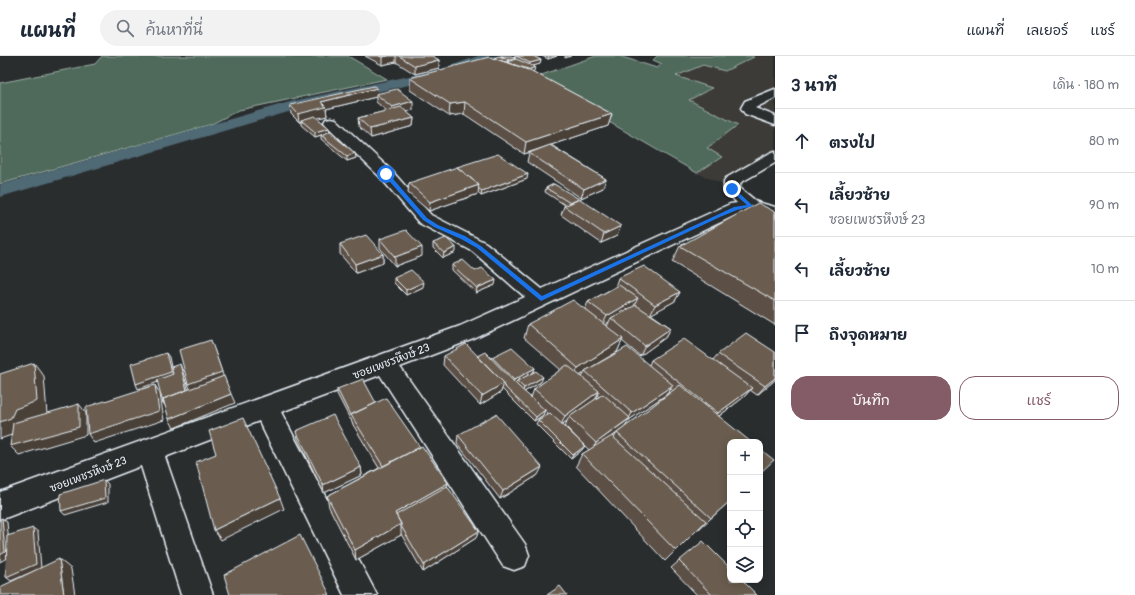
<!DOCTYPE html>
<html lang="th">
<meta charset="utf-8">
<style>
body{margin:0;font-family:Pangolin,"Playpen Sans Thai",sans-serif;background:#f2f2f3;color:#1f2937}
.controls{position:absolute;right:12px;bottom:12px;display:grid;overflow:hidden;border-radius:8px;box-shadow:0 2px 10px #0003}
.controls button{width:36px;height:36px;display:grid;place-items:center;padding:0;border:0;border-bottom:1px solid #e0e1e3;background:#fff;color:#1f2937;font:20px sans-serif}
.stop{position:absolute;width:12px;height:12px;margin:-9px;border:3px solid #1a73e8;border-radius:50%;background:#fff}
.stop.end{background:#1a73e8;border-color:#fff;box-shadow:0 1px 4px #0008}
.list{margin:0;padding:0;list-style:none}
h2{display:flex;justify-content:space-between;align-items:center;height:52px;margin:0;padding:0 16px;font-size:17px}
h2 small{font-size:13px;font-weight:400;color:#747a83}
.list li{display:grid;grid-template-columns:26px 1fr auto;gap:12px;align-items:center;box-sizing:border-box;height:64px;padding:0 16px;border-top:1px solid #e0e1e3}
.list b{display:block;font-size:15px;white-space:nowrap}
.list p{margin:0;font-size:13px;white-space:nowrap;color:#747a83}
.list em{font-size:13px;font-style:normal;color:#747a83}
.actions{display:flex;gap:8px;padding:12px 16px}
.actions a{flex:1;padding:9px 0;border:1px solid #845c67;border-radius:16px;text-align:center;font-size:14px;color:#845c67}
.actions .main{background:#845c67;color:#fff}
.icon{flex:none;width:22px;height:22px;fill:none;stroke:currentColor;stroke-width:2;stroke-linecap:round;stroke-linejoin:round}
.map{position:relative;flex:none;width:775px;height:539px;overflow:hidden}
header{display:flex;align-items:center;gap:24px;box-sizing:border-box;height:56px;padding:0 20px;background:#fff;border-bottom:1px solid #e0e1e3}
header strong{font-size:19px}
nav{display:flex;gap:22px;margin-inline-start:auto;font-size:14px}
.search{width:280px;height:36px;background:#f2f2f3;display:flex;align-items:center;gap:10px;box-sizing:border-box;padding:0 14px;border-radius:22px;color:#747a83;font-size:15px}
main{display:flex}
aside{flex:1;background:#fff}
.map>svg:first-child{display:block}
.built{fill:#3d3b38}
.green{fill:#4f6b5a;stroke:#9caea9}
.lines{fill:none;stroke-linecap:round;stroke-linejoin:round}
.canal{fill:#4f6974;fill-rule:evenodd}
.minor-casing{stroke:#e8f1f8;stroke-width:3}
.minor{fill:#2a2d2e;fill-rule:evenodd}
.wall{fill:#5b5045;stroke:#e8f1f8;fill-rule:evenodd}
.shaded-wall{fill:#4a4138;stroke:#e8f1f8}
.building{fill:#6a5d50;stroke:#e8f1f8}
.route{fill:#1a73e8}
.labels{text-anchor:middle;stroke-width:3;stroke-linejoin:round;paint-order:stroke}
.street-label{font-size:11px;fill:#e8f1f8;stroke:#2a2d2e}
</style>
<header>
<strong>แผนที่</strong>
<div class="search"><svg class="icon" aria-label="search" viewBox="0 0 24 24"><circle cx="10" cy="10" r="6"/><path d="M15 15l6 6"/></svg>ค้นหาที่นี่</div>
<nav><a>แผนที่</a><a>เลเยอร์</a><a>แชร์</a></nav>
</header>
<main>
<div class="map">
<svg width="775" height="539" viewBox="0 0 775 539">
<rect width="100%" height="100%" fill="#2a2d2e"/>
<filter id="ink" filterUnits="userSpaceOnUse"><feTurbulence type="fractalNoise" baseFrequency=".025" numOctaves="2"/><feDisplacementMap in="SourceGraphic" scale="8" xChannelSelector="R" yChannelSelector="G"/><feConvolveMatrix kernelMatrix="1 2 1 2 8 2 1 2 1" color-interpolation-filters="sRGB"/></filter>
<g filter="url(#ink)">
<path class="built" d="M750,0H775V108L744,124L742,136L697,117L722,102L707,92L688,44L711,33L675,20L703,9L725,15L754,1Z"/>
<path class="green" d="M102,0H348L387,23L239,54L212,68L0,128V27L95,8Z
M596,0H619L657,12L662,8L653,4L657,0H750L754,1L725,15L703,9L676,20L712,32L689,44L738,69L707,92L722,101L697,117L533,22Z"/>
<g class="lines">
<path class="canal" d="M478,0H498L496,3L451,20L302,52L0,141V129L293,45L442,13Z"/>
<g class="minor-casing">
<path id="minor" d="M775,33V42L755,52L775,60V69L745,58L741,52L745,45Z
M331,62L336,63L392,115L431,159L486,187L542,233L730,148L737,147L724,133V125L726,122L770,97L775,95V107L740,127V132L757,146L775,151V162L750,155L740,157L476,282L400,311L525,488L529,499L525,510L514,514L503,510L380,319L281,356L377,539H344L259,365L165,401L213,539H181L141,410L0,464V436L460,270L525,241L472,195L419,167L380,121L326,69L324,66L326,63Z"/>
</g>
<use href="#minor" class="minor"/>
</g>
<path class="wall" d="M365,0H432L439,4V12L415,18L396,6L382,9Z
M500,0L514,1V0H533L541,4L540,8L532,10L534,15L533,16L612,58L608,70L551,89L606,123L603,132L581,142L527,106L529,97L539,93L524,98L464,58L449,60L410,34V22L500,1Z
M542,0H557L548,3Z
M378,38L413,54L406,56L414,62L413,70L371,82L359,71L358,62L387,55L376,46V41L326,53L327,60L317,62L329,72L330,76L315,81L301,69V66H299L291,58L290,49Z
M321,79L356,102L347,105L321,83Z
M527,123L481,140L478,137V138L429,155L408,137L409,127Z
M554,128L617,180L601,187L561,159L564,150L565,149L545,136L546,132Z
M775,156V269L672,206L680,190Z
M380,183L422,200L395,210L380,192Z
M433,187L456,196L443,202L433,192Z
M340,188L383,198V207L356,217L340,198Z
M452,209L475,215L495,229L476,237L452,214Z
M394,222L423,231L406,239L394,227Z
M618,222L680,236L675,245L651,258L671,272L666,281L640,300L622,285L617,296L649,309L651,304H713L718,298L775,296V324L757,339L750,334L744,341L719,360L730,445L699,473L698,472L665,505L576,410L582,398L589,394L565,370L567,365L562,368L582,394L571,403L536,368L538,364L548,357L545,354L543,359L534,365L502,333L501,336L480,349L443,309L444,300H477L491,303L492,301L535,312L533,316L541,326L524,336L531,342L534,333L561,314L524,282L528,268L585,253L588,246L615,231ZM609,266L607,271L604,268ZM584,317L582,322L580,320ZM671,333L673,335L617,377L614,382L613,380L625,371L629,364L667,338ZM597,339L599,341L595,343Z
M337,333L376,347L420,391L447,430L476,482L423,516L401,478V479L356,504L329,451L327,440L379,412L352,367L351,363H350L337,338Z
M296,375L361,411L362,419L324,437L298,383Z
M458,379L538,419L500,443L457,387Z
M679,505L757,539H697L671,512Z"/>
<path class="shaded-wall" d="M388,0H396V6L382,9V1Z
M549,0H557L548,3Z
M565,0H571L565,2Z
M439,4V12L415,18V10Z
M541,4L540,8L529,11L530,7Z
M535,11L534,15L525,19L526,15Z
M377,32L378,39L376,38V41L326,53L327,60L302,66L301,64V66H299L298,58L321,46Z
M413,45V54L392,59V51Z
M465,46L464,58L449,60L450,48Z
M612,58L608,70L524,98L526,86Z
M414,62L413,70L371,82L370,73Z
M329,72L330,76L315,81V76Z
M355,97L356,102L347,105V100Z
M528,118L527,123L481,140L482,135Z
M606,123L603,132L581,142L584,133Z
M479,129L478,138L429,155L430,146Z
M621,170L617,180L601,187L604,178Z
M422,191V200L395,210V201Z
M456,191V196L443,202L444,197Z
M383,198V207L356,217L355,208Z
M496,224L495,229L476,237L477,232Z
M424,226L423,231L406,239V234Z
M680,236L675,245L650,259L655,249Z
M638,242L633,252L611,262L609,266L602,270L607,260Z
M671,272L666,281L640,300L645,290Z
M623,283L617,296L585,315L584,317L572,325L578,312Z
M214,293L225,325L192,337L188,328Z
M166,297L169,301L173,321L138,333L136,328Z
M34,307L44,320L47,358L23,375L0,383V366L15,353Z
M180,308L182,313L191,342L166,351L163,347Z
M535,312L533,317L517,325L516,326L512,329L514,324Z
M543,321L541,326L522,337L524,332Z
M775,322V324L757,339L765,330Z
M504,327L501,336L480,349L482,340Z
M155,329L160,338L164,364L94,387L88,378Z
M673,329L667,338L629,364L625,371L591,396L596,387L628,364L632,357Z
M752,332L744,341L711,366L718,357Z
M599,335L595,344L569,361L567,365L561,369L565,360Z
M231,338L235,347L174,372L169,363Z
M79,348L86,357V379L19,399L10,390Z
M545,354L543,359L534,365L536,361Z
M585,390L582,394L571,403L573,399Z
M361,411L362,419L324,437L323,429Z
M542,411L538,419L500,443L503,435Z
M104,424L108,428V446L65,459L61,455Z
M448,427L446,438L398,465L395,457Z
M280,442L284,453L221,484L214,474Z
M2,462L7,466L10,500L0,506Z
M401,468V479L356,504L355,494Z
M33,472L38,476L41,512L11,525L6,521Z
M479,475L476,482L423,516L424,509Z
M59,503L71,513L75,539H64Z"/>
<path class="building" d="M379,0H388L382,1Z
M399,0H432L439,4L415,10Z
M499,0L509,4L505,6L494,2Z
M501,0H511L516,2L510,4Z
M516,0H533L541,4L530,7Z
M489,1L528,13L612,58L526,86L465,46L450,48L410,22Z
M516,3L535,11L528,14L507,6Z
M374,30L377,32L321,46L326,51L298,58L290,49Z
M397,33L413,45L392,51L376,38Z
M401,51L414,62L370,73L358,62Z
M315,60L329,72L315,76L301,64Z
M329,76L355,97L347,100L321,79Z
M550,89L606,123L584,133L529,97Z
M498,98L528,118L482,135L478,132L479,129L457,111Z
M457,111L479,129L430,146L409,127Z
M554,128L579,143L570,147L546,132Z
M580,143L621,170L604,178L564,150Z
M758,147L775,156V245L680,190Z
M406,174L422,191L395,201L380,183Z
M366,179L383,198L355,208L340,188Z
M446,182L456,191L444,197L433,187Z
M463,204L475,215L482,212L496,224L477,232L452,209Z
M644,210L680,236L655,249L618,222Z
M411,214L424,226L406,234L394,222Z
M619,229L638,242L607,260L588,246Z
M573,244L623,283L578,312L528,268Z
M636,249L671,272L645,290L611,262Z
M746,277L775,296V322L765,330L718,298Z
M684,283L752,332L718,357L651,304Z
M211,284L222,316L188,328L179,294Z
M466,288L504,327L482,340L444,300Z
M512,291L535,312L514,324L492,301Z
M627,291L673,329L632,357L585,315Z
M485,296L519,331L545,354L536,361L509,335L503,329L504,327L477,300Z
M166,297L171,316L136,328L131,308Z
M34,307L37,345L15,353L11,362L0,366V318Z
M180,308L187,334L163,343L164,346L163,347L157,324L173,318L171,311Z
M567,309L599,335L565,360L534,333Z
M536,315L543,321L524,332L517,325Z
M224,320L231,338L169,363L163,343Z
M363,323L376,347L350,359L337,333Z
M155,329L159,355L88,378L86,351Z
M680,329L751,386H730V445L711,462L617,377Z
M603,338L630,362L596,387L569,361Z
M386,342L420,391L383,410L351,359Z
M79,348V371L10,390L13,367Z
M550,357L585,390L573,399L538,364Z
M496,358L542,411L503,435L458,379Z
M333,359L361,411L323,429L296,375Z
M243,362L280,442L214,474L196,406L216,398L209,375Z
M612,380L706,465L676,495L582,398Z
M422,390L448,427L395,457L401,468L355,494L327,440Z
M760,393L774,404L760,417Z
M104,424L105,442L61,455L60,438Z
M447,430L479,475L424,509L401,470V468L396,459Z
M2,462L5,496L0,499V463Z
M33,472L36,508L6,521L7,480Z
M300,479L330,539H230L224,519Z
M703,485L730,512V524H742L757,539H712L679,505Z
M59,503L64,539H0V531Z
M560,530L567,539H547Z"/>
</g>
<path class="route" d="M384,117H388L427,162L438,169L465,180L481,190L542,240L717,159L734,151L747,149L730,134V132H734L753,150L737,154L720,161L541,245L477,192L461,183L434,171L423,164L384,119Z"/>
<g class="labels">
<g class="street-label">
<text transform="translate(391 305) rotate(-21)" y="4">ซอยเพชรหึงษ์ 23</text>
<text transform="translate(88 418) rotate(-21)" y="4">ซอยเพชรหึงษ์ 23</text>
</g>
</g>
</svg>
<div class="controls">
<button>+</button>
<button>−</button>
<button><svg class="icon" aria-label="locate" viewBox="0 0 24 24"><circle cx="12" cy="12" r="6"/><path d="M12 2v4M12 18v4M2 12h4M18 12h4"/></svg></button>
<button><svg class="icon" aria-label="layers" viewBox="0 0 24 24"><path d="M12 4l9 5-9 5-9-5zM3 14l9 5 9-5"/></svg></button>
</div>
<div class="stop" style="left:386px;top:118px"></div>
<div class="stop end" style="left:732px;top:133px"></div>
</div>
<aside>
<h2>3 นาที<small>เดิน · 180 m</small></h2>
<ul class="list">
<li><svg class="icon" aria-label="ahead" viewBox="0 0 24 24"><path d="M12 20V5M6 11l6-6 6 6"/></svg><div><b>ตรงไป</b></div><em>80 m</em></li>
<li><svg class="icon" aria-label="left" viewBox="0 0 24 24"><path d="M17 20v-9H6M10 6l-5 5 5 5"/></svg><div><b>เลี้ยวซ้าย</b><p>ซอยเพชรหึงษ์ 23</p></div><em>90 m</em></li>
<li><svg class="icon" aria-label="left" viewBox="0 0 24 24"><path d="M17 20v-9H6M10 6l-5 5 5 5"/></svg><div><b>เลี้ยวซ้าย</b></div><em>10 m</em></li>
<li><svg class="icon" aria-label="arrive" viewBox="0 0 24 24"><path d="M6 21V4h12l-3 4 3 4H6"/></svg><div><b>ถึงจุดหมาย</b></div></li>
</ul>
<div class="actions"><a class="main">บันทึก</a><a>แชร์</a></div>
</aside>
</main>
